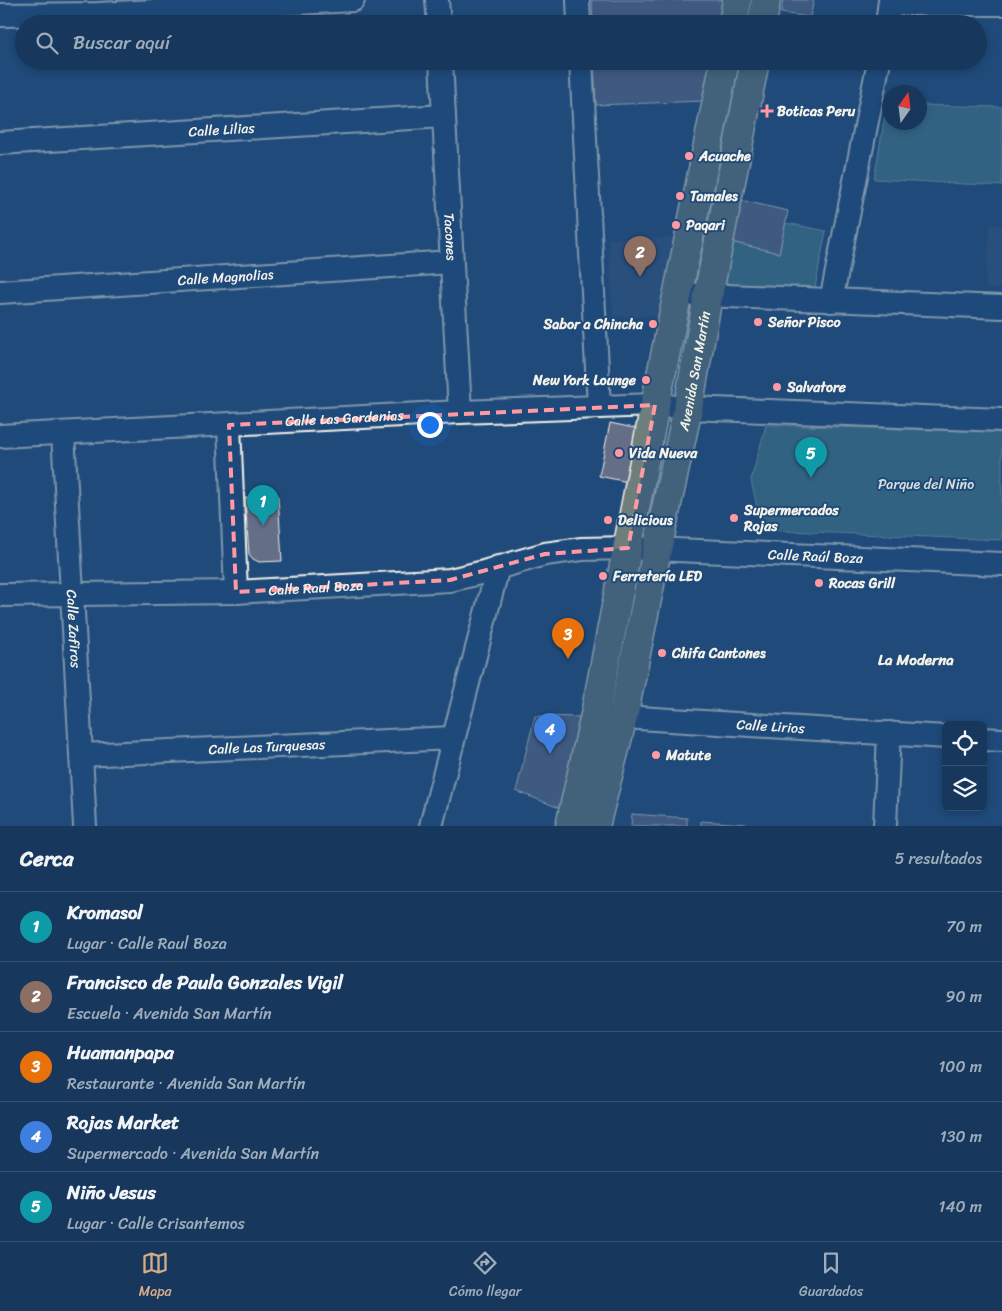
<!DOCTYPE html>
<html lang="es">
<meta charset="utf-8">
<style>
body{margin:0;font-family:Sriracha,sans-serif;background:#244365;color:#f1f3f6}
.controls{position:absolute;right:15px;bottom:15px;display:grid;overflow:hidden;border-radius:8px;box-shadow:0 2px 8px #0003}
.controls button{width:45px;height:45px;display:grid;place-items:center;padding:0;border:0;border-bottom:1px solid #365272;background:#17385c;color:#f1f3f6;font:25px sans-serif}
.compass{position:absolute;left:882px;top:85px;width:45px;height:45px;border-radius:50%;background:#17385c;box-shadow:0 2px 8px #0003;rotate:14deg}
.you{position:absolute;left:429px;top:424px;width:18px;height:18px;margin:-12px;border:4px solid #fff;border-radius:50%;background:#1a73e8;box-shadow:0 0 0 8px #1a73e833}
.badge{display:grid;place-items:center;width:32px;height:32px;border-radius:50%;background:#d6ab8b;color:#fff;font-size:16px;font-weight:700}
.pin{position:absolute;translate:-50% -41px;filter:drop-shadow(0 1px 2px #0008)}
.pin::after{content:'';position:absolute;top:26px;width:18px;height:15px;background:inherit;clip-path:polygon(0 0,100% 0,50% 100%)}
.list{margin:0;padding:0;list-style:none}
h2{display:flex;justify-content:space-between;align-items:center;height:65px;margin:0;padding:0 20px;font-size:21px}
h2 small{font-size:16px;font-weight:400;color:#9eacbb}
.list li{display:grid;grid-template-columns:32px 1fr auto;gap:15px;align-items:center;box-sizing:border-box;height:70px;padding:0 20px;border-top:1px solid #365272}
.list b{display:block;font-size:19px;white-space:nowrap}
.list p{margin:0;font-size:16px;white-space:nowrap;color:#9eacbb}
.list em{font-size:16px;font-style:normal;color:#9eacbb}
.icon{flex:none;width:28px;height:28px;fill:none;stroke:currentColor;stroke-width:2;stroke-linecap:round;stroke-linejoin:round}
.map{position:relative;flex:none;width:1002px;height:826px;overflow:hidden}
.search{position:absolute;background:#17385c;box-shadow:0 2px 8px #0003;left:15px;right:15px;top:15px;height:55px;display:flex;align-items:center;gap:12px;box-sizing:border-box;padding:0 18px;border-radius:28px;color:#9eacbb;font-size:19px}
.sheet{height:415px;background:#17385c}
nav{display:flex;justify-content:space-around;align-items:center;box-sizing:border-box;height:70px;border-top:1px solid #365272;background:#17385c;font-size:14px;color:#9eacbb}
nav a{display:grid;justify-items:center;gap:2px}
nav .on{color:#d6ab8b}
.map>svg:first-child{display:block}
.built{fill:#34557e}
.green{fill:#497e8c;stroke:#9eb8ba}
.building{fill:#656e87;stroke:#f4f1e8}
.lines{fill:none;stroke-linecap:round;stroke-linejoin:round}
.minor-casing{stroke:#f4f1e8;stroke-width:26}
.major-casing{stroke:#f4f1e8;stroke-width:31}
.minor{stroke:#1f4a7a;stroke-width:22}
.major{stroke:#6d7e7c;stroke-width:28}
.marked{fill:none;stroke:#ff9aa2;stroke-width:4;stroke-dasharray:10 6;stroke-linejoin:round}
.poi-dot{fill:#ff9aa2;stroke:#1f4a7a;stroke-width:2}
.labels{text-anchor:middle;stroke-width:4;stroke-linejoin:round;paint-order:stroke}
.poi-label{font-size:14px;font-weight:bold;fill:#f4f1e8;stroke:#1f4a7a;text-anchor:start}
.street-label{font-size:14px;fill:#f4f1e8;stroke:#1f4a7a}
.park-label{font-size:14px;fill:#dae0da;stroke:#1f4a7a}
.neighbourhood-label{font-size:15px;font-weight:bold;fill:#f4f1e8;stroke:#1f4a7a}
</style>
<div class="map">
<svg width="1002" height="826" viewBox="0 0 1002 826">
<rect width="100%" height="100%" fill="#1f4a7a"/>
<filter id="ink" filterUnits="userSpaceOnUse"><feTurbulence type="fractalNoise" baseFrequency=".02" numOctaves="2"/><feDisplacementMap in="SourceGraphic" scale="10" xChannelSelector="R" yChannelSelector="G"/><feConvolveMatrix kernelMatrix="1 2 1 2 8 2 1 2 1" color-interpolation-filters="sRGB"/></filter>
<g filter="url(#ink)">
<path class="built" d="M990,224L1002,225V289L985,288Z
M678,237L660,316L613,317L608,239Z"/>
<path class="green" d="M887,104H889L890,122H920V105L1002,107V186L874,179Z
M786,223L826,231L815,288L731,287L724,278L731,242L779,253Z
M766,425L1002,432V540L762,530L751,480Z"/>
<path class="building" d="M592,0H727L722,24H593Z
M783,0H814L810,17L781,13Z
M594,61H714L705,101L596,105Z
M740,200L788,211L779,253L731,242Z
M610,423L639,429L628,482L599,476Z
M278,495L282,561L259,562L253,559L249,554L245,498Z
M535,716L584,717L562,809L516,791Z
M632,814L687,818V826H631Z
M701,821L746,824V826H701Z"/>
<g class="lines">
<g class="minor-casing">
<g id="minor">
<path d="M437,0L439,24"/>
<path d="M578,0L579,24"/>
<path d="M891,4H1002"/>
<path d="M0,15L98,14L353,0"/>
<path d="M887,24L890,0"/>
<path id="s1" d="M441,61L460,412"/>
<path d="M581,61L599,407"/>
<path id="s2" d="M0,143L444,116"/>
<path id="s3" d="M0,292L451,262"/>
<path d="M678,294L1002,307"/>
<path d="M831,301L879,61"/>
<path d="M229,425L236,592"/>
<path id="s4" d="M63,433L85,826"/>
<path id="s5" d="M0,436L460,412L655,405L688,408L1002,420"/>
<path id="s6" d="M0,595L236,592L450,580L480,573L545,554L582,549L628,548L1002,564"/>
<path id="s7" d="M606,716L946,737"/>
<path d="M983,739L1002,740"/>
<path id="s8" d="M81,755L453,738"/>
<path d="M431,826L498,567"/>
<path d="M885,826L889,733"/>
</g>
</g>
<g class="major-casing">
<g id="major">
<path d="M733,24L737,0"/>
<path d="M762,24L766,0"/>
<path d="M570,826L595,715L655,405L725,61"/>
<path id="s9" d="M595,826L623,717L657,550L688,408L708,296L755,61"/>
</g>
</g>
<use href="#minor" class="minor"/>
<use href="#major" class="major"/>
</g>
</g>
<path d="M0 0H1002V826H0ZM655,405L628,548L545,554L450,580L236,592L229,425Z" fill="#1f4a7a" fill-opacity=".55" fill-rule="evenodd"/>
<path class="marked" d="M655,405L628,548L545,554L450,580L236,592L229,425Z"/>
<g class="poi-dot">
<path d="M764.5 103.5h5v5h5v5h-5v5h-5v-5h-5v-5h5z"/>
<circle cx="689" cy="156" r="5"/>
<circle cx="680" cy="196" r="5"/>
<circle cx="676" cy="225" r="5"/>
<circle cx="758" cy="322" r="5"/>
<circle cx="653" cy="324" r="5"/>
<circle cx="646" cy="380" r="5"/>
<circle cx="777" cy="387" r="5"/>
<circle cx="619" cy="453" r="5"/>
<circle cx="734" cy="518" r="5"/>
<circle cx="608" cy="520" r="5"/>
<circle cx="603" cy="576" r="5"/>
<circle cx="819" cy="583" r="5"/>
<circle cx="662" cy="653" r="5"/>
<circle cx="656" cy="755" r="5"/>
</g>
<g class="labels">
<g class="poi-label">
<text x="777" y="116">Boticas Peru</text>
<text x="699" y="161">Acuache</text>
<text x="690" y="201">Tamales</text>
<text x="686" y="230">Paqari</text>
<text x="768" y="327">Señor Pisco</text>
<text x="643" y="329" text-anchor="end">Sabor a Chincha</text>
<text x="636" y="385" text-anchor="end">New York Lounge</text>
<text x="787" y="392">Salvatore</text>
<text x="629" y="458">Vida Nueva</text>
<text x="744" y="515">Supermercados<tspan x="744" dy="16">Rojas</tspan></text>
<text x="618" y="525">Delicious</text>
<text x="613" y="581">Ferretería LED</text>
<text x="829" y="588">Rocas Grill</text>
<text x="672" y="658">Chifa Cantones</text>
<text x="666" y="760">Matute</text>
</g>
<g class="street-label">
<text dy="5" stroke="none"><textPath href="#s2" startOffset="222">Calle Lilias</textPath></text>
<text dy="5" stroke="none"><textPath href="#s1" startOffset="176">Tacones</textPath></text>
<text dy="5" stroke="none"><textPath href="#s3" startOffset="226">Calle Magnolias</textPath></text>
<text dy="5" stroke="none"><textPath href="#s9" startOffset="466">Avenida San Martín</textPath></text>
<text dy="5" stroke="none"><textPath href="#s5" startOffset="345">Calle Las Gardenias</textPath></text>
<text dy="5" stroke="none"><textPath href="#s6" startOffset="820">Calle Raúl Boza</textPath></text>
<text dy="5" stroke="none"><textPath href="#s6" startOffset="316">Calle Raul Boza</textPath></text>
<text dy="5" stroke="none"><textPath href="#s4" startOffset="196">Calle Zafiros</textPath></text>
<text dy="5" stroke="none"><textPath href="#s7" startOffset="165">Calle Lirios</textPath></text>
<text dy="5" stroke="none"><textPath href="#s8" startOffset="186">Calle Las Turquesas</textPath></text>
</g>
<g class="park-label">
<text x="926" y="489">Parque del Niño</text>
</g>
<g class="neighbourhood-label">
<text x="916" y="665">La Moderna</text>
</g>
</g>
</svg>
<div class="controls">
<button><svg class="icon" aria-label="locate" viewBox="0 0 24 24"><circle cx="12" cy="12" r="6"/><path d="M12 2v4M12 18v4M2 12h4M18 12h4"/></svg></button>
<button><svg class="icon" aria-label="layers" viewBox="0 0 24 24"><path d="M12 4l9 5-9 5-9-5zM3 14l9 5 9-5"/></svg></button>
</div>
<svg class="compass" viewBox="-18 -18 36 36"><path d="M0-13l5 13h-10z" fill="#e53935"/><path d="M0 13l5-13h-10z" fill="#9eacbb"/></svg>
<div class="you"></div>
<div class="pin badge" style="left:263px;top:526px;background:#0f9aa8">1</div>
<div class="pin badge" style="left:640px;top:277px;background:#8d6e63">2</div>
<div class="pin badge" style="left:568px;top:659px;background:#e8710a">3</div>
<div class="pin badge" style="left:550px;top:754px;background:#3f7fe0">4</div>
<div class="pin badge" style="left:811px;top:478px;background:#0f9aa8">5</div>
<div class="search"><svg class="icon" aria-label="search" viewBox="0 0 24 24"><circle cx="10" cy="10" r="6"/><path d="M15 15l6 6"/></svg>Buscar aquí</div>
</div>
<section class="sheet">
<h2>Cerca<small>5 resultados</small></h2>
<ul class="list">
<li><span class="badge" style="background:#0f9aa8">1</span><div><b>Kromasol</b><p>Lugar · Calle Raul Boza</p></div><em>70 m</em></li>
<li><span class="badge" style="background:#8d6e63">2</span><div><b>Francisco de Paula Gonzales Vigil</b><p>Escuela · Avenida San Martín</p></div><em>90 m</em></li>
<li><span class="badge" style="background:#e8710a">3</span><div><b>Huamanpapa</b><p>Restaurante · Avenida San Martín</p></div><em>100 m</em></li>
<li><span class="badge" style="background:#3f7fe0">4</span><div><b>Rojas Market</b><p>Supermercado · Avenida San Martín</p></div><em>130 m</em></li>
<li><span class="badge" style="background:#0f9aa8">5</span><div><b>Niño Jesus</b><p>Lugar · Calle Crisantemos</p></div><em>140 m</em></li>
</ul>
</section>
<nav>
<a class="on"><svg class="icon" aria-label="map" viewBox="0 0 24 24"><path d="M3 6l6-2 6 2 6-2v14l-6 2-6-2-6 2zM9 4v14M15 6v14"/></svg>Mapa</a>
<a><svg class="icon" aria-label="directions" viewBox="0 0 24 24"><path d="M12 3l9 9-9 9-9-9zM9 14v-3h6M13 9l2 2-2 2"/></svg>Cómo llegar</a>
<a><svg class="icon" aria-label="saved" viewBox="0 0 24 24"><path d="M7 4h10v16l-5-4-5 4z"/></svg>Guardados</a>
</nav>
